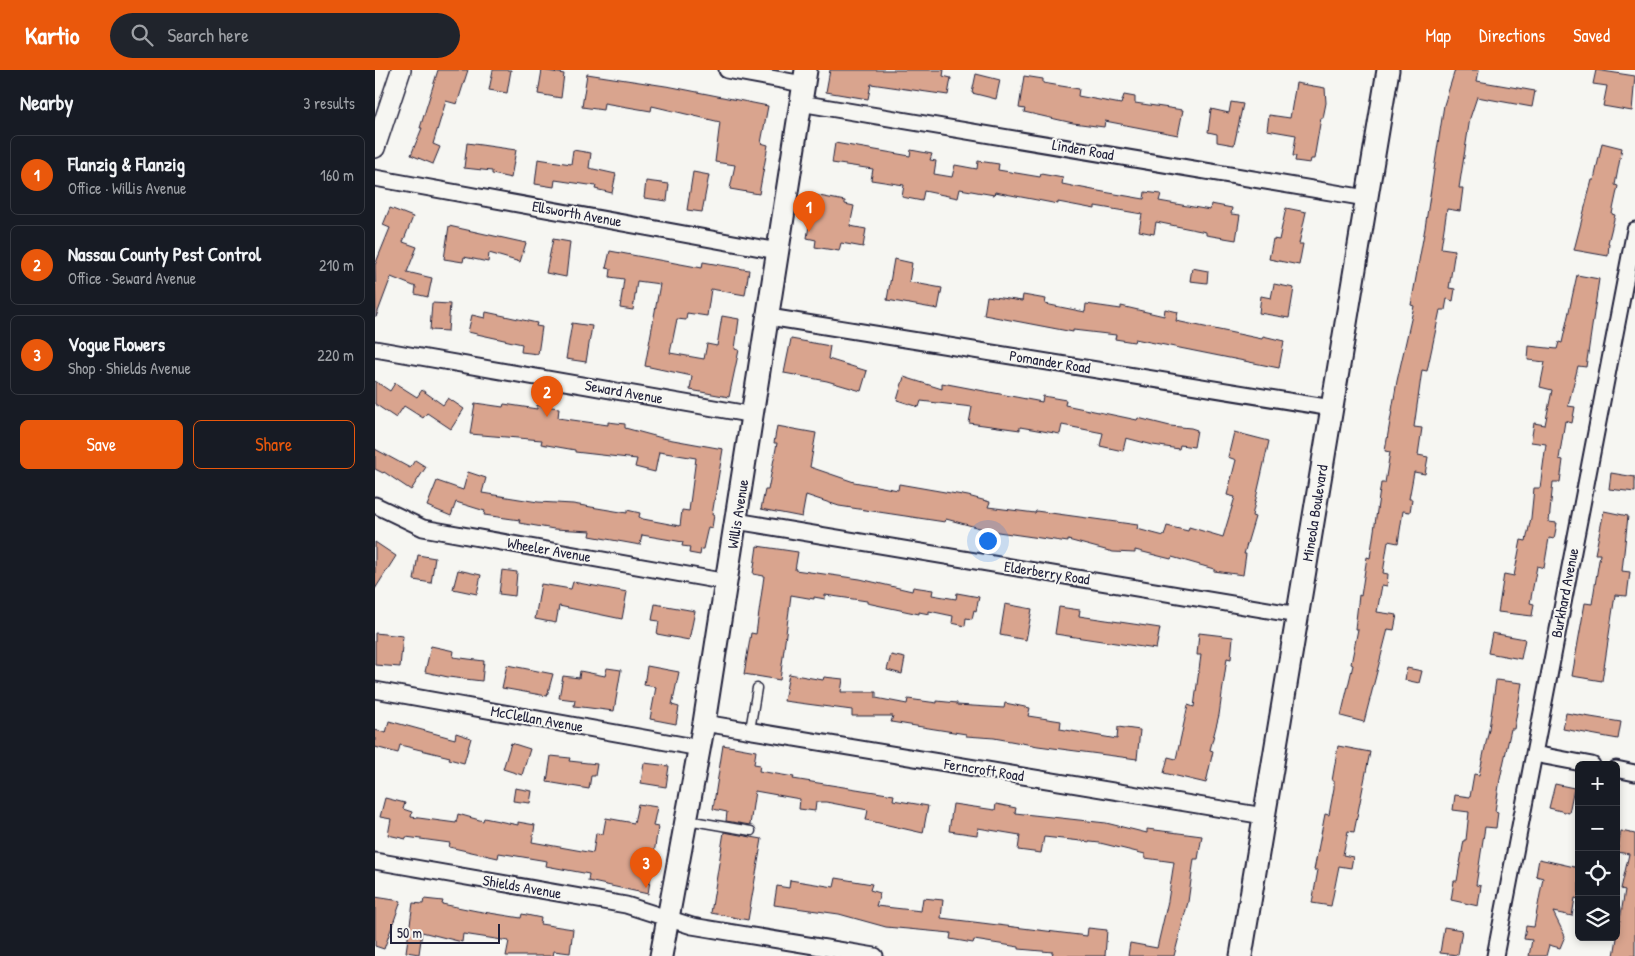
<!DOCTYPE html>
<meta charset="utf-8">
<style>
body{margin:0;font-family:"Patrick Hand",sans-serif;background:#20242c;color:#f1f3f6}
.controls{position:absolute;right:15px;bottom:15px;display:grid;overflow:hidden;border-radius:8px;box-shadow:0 2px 8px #0003}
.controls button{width:45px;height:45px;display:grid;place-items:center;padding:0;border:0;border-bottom:1px solid #363941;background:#171b24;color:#f1f3f6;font:25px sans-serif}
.scale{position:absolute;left:15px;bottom:12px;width:110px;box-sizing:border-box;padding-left:5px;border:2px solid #22223b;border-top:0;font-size:14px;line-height:18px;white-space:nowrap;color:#22223b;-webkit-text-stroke:4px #f6f6f2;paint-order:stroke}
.you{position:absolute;left:612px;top:470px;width:18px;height:18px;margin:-12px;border:4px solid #fff;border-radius:50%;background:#1a73e8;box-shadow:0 0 0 8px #1a73e833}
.badge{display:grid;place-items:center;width:32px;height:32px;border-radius:50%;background:#ea580c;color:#fff;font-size:16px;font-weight:700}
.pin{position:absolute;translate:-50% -41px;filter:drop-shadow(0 1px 2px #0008)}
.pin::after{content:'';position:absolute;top:26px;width:18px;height:15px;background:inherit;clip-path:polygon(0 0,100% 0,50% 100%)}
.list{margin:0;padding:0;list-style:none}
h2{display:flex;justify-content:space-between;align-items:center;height:65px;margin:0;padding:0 20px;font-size:21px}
h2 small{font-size:16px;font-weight:400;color:#9ea1a6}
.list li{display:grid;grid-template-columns:32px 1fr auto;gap:15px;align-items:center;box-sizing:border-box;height:80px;margin:0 10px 10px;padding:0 10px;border:1px solid #363941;border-radius:8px}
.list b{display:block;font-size:19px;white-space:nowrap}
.list p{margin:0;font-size:16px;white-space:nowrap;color:#9ea1a6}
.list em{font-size:16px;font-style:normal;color:#9ea1a6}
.actions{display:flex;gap:10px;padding:15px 20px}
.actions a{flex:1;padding:11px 0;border:1px solid #ea580c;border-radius:8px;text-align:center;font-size:18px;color:#ea580c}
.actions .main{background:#ea580c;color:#fff}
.icon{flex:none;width:28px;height:28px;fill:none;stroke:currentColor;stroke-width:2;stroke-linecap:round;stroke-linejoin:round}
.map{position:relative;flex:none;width:1260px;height:886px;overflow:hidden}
header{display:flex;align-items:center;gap:30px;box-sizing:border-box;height:70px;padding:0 25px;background:#ea580c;color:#fff}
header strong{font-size:24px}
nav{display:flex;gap:28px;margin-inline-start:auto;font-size:18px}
.search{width:350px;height:45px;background:#20242c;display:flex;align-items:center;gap:12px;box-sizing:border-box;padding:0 18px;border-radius:28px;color:#9ea1a6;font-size:19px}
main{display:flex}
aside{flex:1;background:#171b24}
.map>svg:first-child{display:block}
.building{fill:#d9a48e;stroke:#22223b}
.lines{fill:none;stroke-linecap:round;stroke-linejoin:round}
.service-casing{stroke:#22223b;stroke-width:11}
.minor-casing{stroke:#22223b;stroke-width:19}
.tertiary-casing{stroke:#22223b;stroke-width:22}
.secondary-casing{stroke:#22223b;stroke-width:25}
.service{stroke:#f6f6f2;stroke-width:8}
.minor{stroke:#f6f6f2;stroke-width:15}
.tertiary{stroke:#f6f6f2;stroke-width:19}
.secondary{stroke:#f6f6f2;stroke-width:21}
.labels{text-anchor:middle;stroke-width:4;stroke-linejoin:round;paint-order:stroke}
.street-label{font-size:15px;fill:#22223b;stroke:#f6f6f2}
</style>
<header>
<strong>Kartio</strong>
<div class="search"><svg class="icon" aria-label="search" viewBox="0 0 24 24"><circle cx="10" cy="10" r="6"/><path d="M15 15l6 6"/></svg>Search here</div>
<nav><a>Map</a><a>Directions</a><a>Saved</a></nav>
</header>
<main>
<aside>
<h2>Nearby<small>3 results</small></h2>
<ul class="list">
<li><span class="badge">1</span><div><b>Flanzig &amp; Flanzig</b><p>Office · Willis Avenue</p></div><em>160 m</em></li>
<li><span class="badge">2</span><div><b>Nassau County Pest Control</b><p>Office · Seward Avenue</p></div><em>210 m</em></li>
<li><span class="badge">3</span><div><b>Vogue Flowers</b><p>Shop · Shields Avenue</p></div><em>220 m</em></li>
</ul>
<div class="actions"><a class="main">Save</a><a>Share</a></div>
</aside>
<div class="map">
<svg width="1260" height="886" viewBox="0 0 1260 886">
<rect width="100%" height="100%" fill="#f6f6f2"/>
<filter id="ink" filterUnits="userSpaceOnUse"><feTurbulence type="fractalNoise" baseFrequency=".02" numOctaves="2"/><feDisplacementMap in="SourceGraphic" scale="10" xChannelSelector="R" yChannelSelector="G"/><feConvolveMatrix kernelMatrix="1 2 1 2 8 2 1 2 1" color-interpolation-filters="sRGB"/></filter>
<g filter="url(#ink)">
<path class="building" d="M63,0H93L82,34L71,31L58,74L65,77L58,94L36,85L47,58H45Z
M118,0H136L132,23L114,20Z
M167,0L189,4L186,28L163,24Z
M455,0H569L568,6L576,8L573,25L496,14L493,29L451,22Z
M1080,0H1104L1102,11L1160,21L1157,37L1102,27L1095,48L1084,118H1088L1085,141L1072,139L1066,178L1080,180L1074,218L1080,219L1078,231L1072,229L1070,240H1065L1052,301L1047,300L1039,357L1047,358L1043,385L1053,387L1050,404L1039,402L1034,429H1037L1035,442L1028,441L1023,473L1013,471L1008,503L1013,504L1012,516L1007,515L1002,542L1022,545L1019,560L1013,559L989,652L966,646L978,595L976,594L983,559H980L984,525L986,526L992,487L995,488L1006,413H1010L1015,382L1010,381L1022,311L1039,236L1036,235L1050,158L1069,35Z
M1221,0L1260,6L1257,41L1228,36L1232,16L1218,14Z
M212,4L297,17L393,36L386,73L393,75L384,124L355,119L360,95L340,92L345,52L277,36L276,41L229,33L228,40L207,37Z
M601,4L625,10L621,29L597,23Z
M649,6L668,9V13L704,19L703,26L746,34L749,25L760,27V33L808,40L803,65L730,51L729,57L698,53L649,42L650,39L644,38Z
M921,13L950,18L951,33L948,48H946L939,89H936L935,93L920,91L921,86H918L921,65L892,60L894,45L915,48Z
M856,32L868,34L859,75L842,72V64L833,62L836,39L854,43Z
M92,73L141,80L136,108L117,104V101L89,98Z
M460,73L535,86L536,80L557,84L555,90L561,91L559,104L577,107L580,95L602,99L603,91L624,94L623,100L665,107L666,104L688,108L687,114L723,121L769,129L770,122L786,124L784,131L835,140L836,134L857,138L856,144L865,145L861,170L831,165V162L781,152L779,164L764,161L767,144L720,136V139L683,132V134L620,122L619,125L585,119L583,128L549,121L547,131L527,127L529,115L496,110L498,99L457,93Z
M1227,73L1247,78L1240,115L1243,116L1237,144L1240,145L1233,173H1234L1233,186L1199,180L1217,110H1219Z
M198,80L216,83L214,98L241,104L237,123L220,119L221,116L180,110L179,117L160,114L163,89L196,94Z
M318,102L334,105L327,142L312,140Z
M271,111L294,114L292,131L269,128Z
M439,125L470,131V134L479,136L475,156L491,159L488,177L466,173L464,181L440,177L441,170L432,168Z
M15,138L38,147L28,172L42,177L32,202L57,208L53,227L40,224L41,217L16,207L1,247L0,195L15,158L8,155Z
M911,138L931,142L924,174H928L924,195L894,189L898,169L904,170Z
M74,156L151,173L145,192L114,183L113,192L89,187L88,192L69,189Z
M178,169L195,172L191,207L171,203Z
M235,181L327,198L328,192L374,200L370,225L336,219L332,246L312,243L311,250L302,249L295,283L329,289L332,274L342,276L347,246L364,249L360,279L364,280L354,327L315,320L317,306L270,296L285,214L262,211L258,240L245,238L249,209L235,207L236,199L231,198Z
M519,189L537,193L534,212L567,218L563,239L512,230Z
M817,198L833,201L832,213L815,211Z
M1202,205L1224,209L1211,297L1203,296L1193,336L1200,337L1197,353L1190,351L1184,389L1188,390L1185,412H1178L1174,452L1182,453L1179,469L1174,468L1169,498L1162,496L1155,533L1159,534L1157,546L1123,542L1129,504L1139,506L1146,470L1151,471L1156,448L1159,418H1165L1171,374L1156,372L1159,353L1170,355L1177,320L1165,317L1170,292L1153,290L1154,276L1182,279L1184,272L1187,273Z
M899,214L919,218L914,248L884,243L886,226L896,228Z
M648,225L671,229L670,234L710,242L711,234L746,239V236L789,246L790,239L803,242L801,251L887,269L888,266L909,271L904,298L760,269L759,272L740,269L741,265L698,260V262L609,245L612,226L647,231Z
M57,233L75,234L73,261L55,260Z
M111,242L162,253L161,256L167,257L163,284L146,282L147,274L93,262L97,245L110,248Z
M197,253L217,256L211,292L191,289Z
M416,269L455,276L453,289L492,301L486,321L452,311L409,303Z
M529,307L567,319V313L667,332L668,326L691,330L690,335L762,350L763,348L795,356L816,358L822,360L819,377L805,375L804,379L778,375L751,368L748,381L725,376L728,363L687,355L685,364L645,357V360L594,353L597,337L546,331L544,337L522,330Z
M0,311L15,321L20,313L42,327L47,320L68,335L73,328L89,339L76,359L52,343L48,348L29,336L21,348L0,334Z
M100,333L128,337L129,334L162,339V335L184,338L183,348L233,355V352L250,354V358L287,368L348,379L337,445H339L337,458L333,457L328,479H326L325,485L314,483L315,477L307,476L308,472L267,465L265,475L215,466L216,461L179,459L144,453L145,450L109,445L110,441L81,432L76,446L52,436L62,411L88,420L93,402L111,408L107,423L163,432L198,434L252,443V440L265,443L264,447L268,449L305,456L307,440L314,441L321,388L284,382L280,402L260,397L262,389L200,382V380L166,374L167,370L95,364Z
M402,356L441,363L435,397L479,412L523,420L524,414L593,426L615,432L613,437L660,443L661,441L763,455L762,459L789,466L792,456L813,461L814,457L848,467L860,427L852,425L861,390L853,387L859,362L894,371L877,446L880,447L869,484H871L868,505L839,501V499L797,487L796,489L760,480V483L738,482L693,470V472L616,461L571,449L570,452L464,436L431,425L427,447L386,439L390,420H393L402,373H399Z
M0,379L35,398L40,390L51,397L36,420L9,402L8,403L0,399Z
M1236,403L1260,407V422L1234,419Z
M1229,441L1253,446L1247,501L1255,502L1252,526L1240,525L1227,611L1197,606L1210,533L1217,534L1225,484H1220Z
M0,472L21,486L0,519Z
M382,476L423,482L420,500L485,509L537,521L538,517L558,520L557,525L581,529L582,523L604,527L601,541L599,540L597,549L591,548L590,556L577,553L578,546L554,541V544L544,542V544L492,533V531L450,525V529L439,527V529L416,525L405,610L369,604L376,563L381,564L389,506L378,504Z
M43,485L60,488L56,513L39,510Z
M83,500L106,505L102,524L78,519Z
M127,500L142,502L140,526L124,524Z
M198,512L252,522L247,549L184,536L181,553L160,549L166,514L196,519Z
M280,534L320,541L314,570L282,564L284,551L277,550Z
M630,534L657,539L651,570L625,565Z
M684,537L705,540L704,546L785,558L781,579L680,564Z
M0,563L28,566L25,597L0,595Z
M824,563L858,567L856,589L852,588L844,645L835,680L838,681L831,713L789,703L793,687L801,689L813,635L819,637L826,585H822Z
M1117,563L1150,569L1146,589L1113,583Z
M56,576L79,581L78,587L109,591L107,611L73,607L50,602Z
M516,585L530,588L527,604L512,600Z
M132,595L178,604L172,626L127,618Z
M272,596L304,602L297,635L304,637L301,654L275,649L281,617L269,615Z
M232,598L246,600L239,641L199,636L200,630L184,628L188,606L204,608L205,601L230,606Z
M1032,598L1047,601L1044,613L1030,610Z
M414,604L448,610L449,607L468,609L466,622H501V628L532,634L533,629L562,633V631L582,633V635L629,638L630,633L655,638L653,646L686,651L685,659L742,669L743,657L765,660L762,689L663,676L619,668L591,666V664L516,652L518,646H477V640L409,631Z
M1121,610L1147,613L1139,659H1136L1125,709L1120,741L1123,742L1121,758L1110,757L1101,815L1106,816L1103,836L1076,830L1079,811H1082L1089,770H1091L1094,742L1078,740L1080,725L1095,727L1099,704L1104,705L1114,659Z
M1191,643L1246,652L1243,669L1188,659Z
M14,651L80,669L81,663L96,668L89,693L74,689L75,687L25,675L23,683L0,677V660L11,663Z
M136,673L155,679L147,705L128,699Z
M348,675L381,681L379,694L385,695L384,701L419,707L418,709L519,725L518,730L553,736L548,763L491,750L493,740L451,732H441L440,741L424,739L425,729L380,721L375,755L351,751L352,742L338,739Z
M963,676L995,682L979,762L973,761L968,785L978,787L976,798L964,796L956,836L937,833L943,800H939L942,785L950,744L954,745L959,718V711H957Z
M176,686L195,688L194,691L222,694L220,706H216L214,719L172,712Z
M269,693L294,696L291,717L266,713Z
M1180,714L1199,718L1194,743L1174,738Z
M140,718L157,721L155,733L138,731Z
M10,728L30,733L28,739L37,742L36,747L81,753L83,744L108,751L109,748L143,755V752L160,755L157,772L218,783L221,763L228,764L231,748L259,753L263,734L282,737L278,756L283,757L273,824L213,811L214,804L171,796L172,791L124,783L123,788L74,777L75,773L31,767V769L13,765L16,749L5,747Z
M578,734L620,740L621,734L641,738L640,743L731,753L772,763V759L827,766L823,789H819L813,832L799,886H753L755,873L782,878L793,831L799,792L770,788V784L725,773L669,767L666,783L643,780L645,765L603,758L602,765L574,761Z
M1246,761L1260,764V886H1239L1250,820L1246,819L1254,784L1242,782Z
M349,762L387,769L373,850L336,843Z
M1164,789L1204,798V829L1200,828L1197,846L1178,842L1190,866L1185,878L1174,875L1171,886H1154L1157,870L1149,869L1151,856L1159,857L1168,808L1161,806Z
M461,808L497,814L495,820L505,823L501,836L546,841L548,828L568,830L566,848L712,866L713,858L732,860L730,886H677L678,882L644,879V877L599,870L598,873L575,869L576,863L511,857L464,844L399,835L402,816L414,818L415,810L459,817Z
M0,827L26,831L9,879L0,876Z
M49,829L68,831L67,834L102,841L146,848L147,844L166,848L165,854L198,859L195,883L179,881L178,886H131L134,871L88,864L87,872L47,862L44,884L31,882L38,833L48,834Z
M1069,857L1087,860L1083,885L1065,883Z"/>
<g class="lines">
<g class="service-casing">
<path id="service" d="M375,660L382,618
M312,750L376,761"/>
</g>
<g class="minor-casing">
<path id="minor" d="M352,0L428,14
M425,33L991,128
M0,108L403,181
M394,247L957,338
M0,279L379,345
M0,435L48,458L352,512
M361,451L923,545
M0,620L325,678
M329,653L889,746
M1159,684L1217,695
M1241,699L1260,703
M0,791L251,835L317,856L500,886
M1120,886L1260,160"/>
</g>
<g class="tertiary-casing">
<path id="tertiary" d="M0,78L26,0"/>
</g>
<g class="secondary-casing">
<path id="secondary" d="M286,886L329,653L431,0
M866,886L1013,0"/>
</g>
<use href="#service" class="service"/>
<use href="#minor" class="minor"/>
<use href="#tertiary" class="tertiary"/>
<use href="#secondary" class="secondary"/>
</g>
</g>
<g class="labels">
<g class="street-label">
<text transform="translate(708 80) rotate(10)" y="5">Linden Road</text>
<text transform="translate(202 144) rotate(10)" y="5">Ellsworth Avenue</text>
<text transform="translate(675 292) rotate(9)" y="5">Pomander Road</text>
<text transform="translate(249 322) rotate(10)" y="5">Seward Avenue</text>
<text transform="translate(940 443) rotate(-81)" y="5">Mineola Boulevard</text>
<text transform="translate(363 444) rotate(-81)" y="5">Willis Avenue</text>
<text transform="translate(174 480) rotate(10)" y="5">Wheeler Avenue</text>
<text transform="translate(672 503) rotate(9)" y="5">Elderberry Road</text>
<text transform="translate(1190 523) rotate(-79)" y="5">Burkhard Avenue</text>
<text transform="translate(162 649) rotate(10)" y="5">McClellan Avenue</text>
<text transform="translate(609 700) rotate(9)" y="5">Ferncroft Road</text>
<text transform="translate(147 817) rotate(10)" y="5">Shields Avenue</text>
</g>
</g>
</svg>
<div class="controls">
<button>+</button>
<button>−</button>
<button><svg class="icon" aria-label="locate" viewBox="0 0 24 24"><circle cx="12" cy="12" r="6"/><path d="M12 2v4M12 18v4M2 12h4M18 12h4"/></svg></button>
<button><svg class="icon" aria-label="layers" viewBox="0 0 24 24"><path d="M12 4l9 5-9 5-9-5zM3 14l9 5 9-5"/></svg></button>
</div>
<div class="scale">50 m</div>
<div class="you"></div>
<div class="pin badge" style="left:434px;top:162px">1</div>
<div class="pin badge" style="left:172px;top:347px">2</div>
<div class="pin badge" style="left:271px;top:818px">3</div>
</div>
</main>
